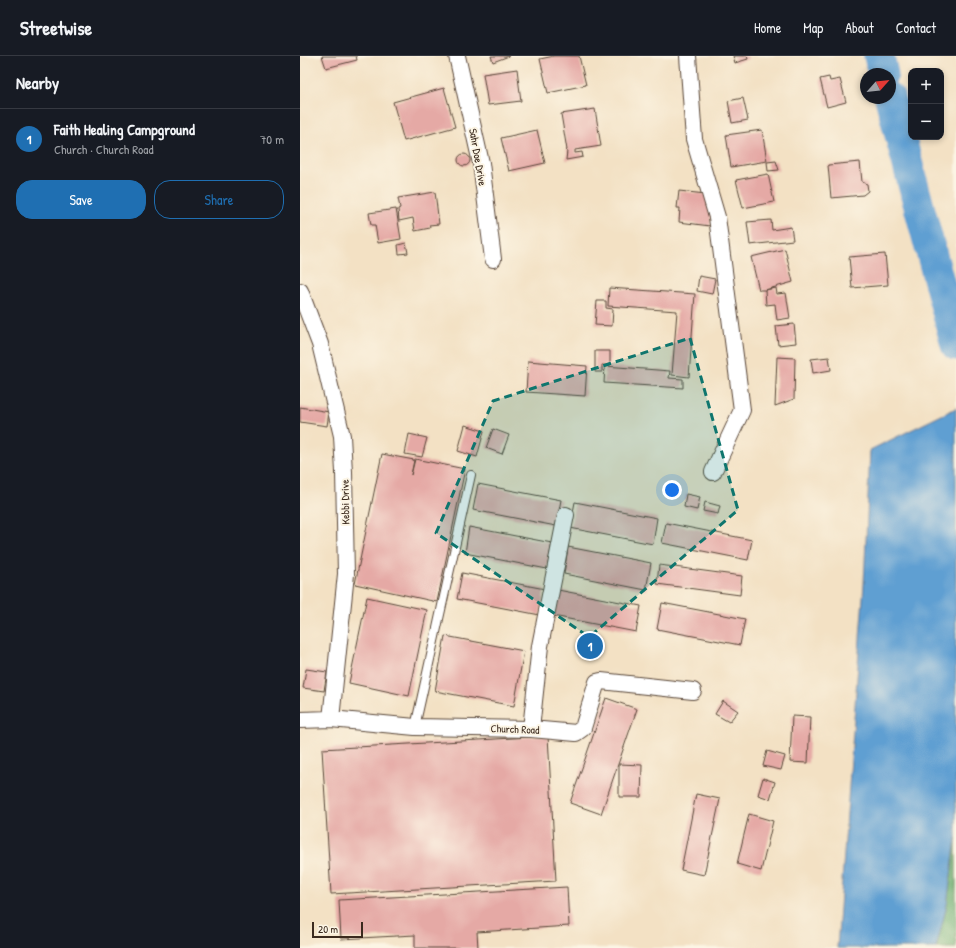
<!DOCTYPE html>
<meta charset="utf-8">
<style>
body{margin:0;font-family:"Patrick Hand",sans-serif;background:#242831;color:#f1f3f6}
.controls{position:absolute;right:12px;top:12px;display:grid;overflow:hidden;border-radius:8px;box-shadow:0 2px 6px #0003}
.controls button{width:36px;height:36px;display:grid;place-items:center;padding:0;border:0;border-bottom:1px solid #363941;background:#171b24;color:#f1f3f6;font:20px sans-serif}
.compass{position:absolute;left:560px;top:12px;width:36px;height:36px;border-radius:50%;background:#171b24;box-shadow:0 2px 6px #0003;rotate:63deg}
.scale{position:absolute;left:12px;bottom:10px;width:51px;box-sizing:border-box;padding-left:4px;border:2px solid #3b2a1e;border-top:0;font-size:11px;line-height:14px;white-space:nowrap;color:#3b2a1e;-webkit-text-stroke:3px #fcf5e5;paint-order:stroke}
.you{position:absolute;left:372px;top:434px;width:14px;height:14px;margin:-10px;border:3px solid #fff;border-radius:50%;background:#1a73e8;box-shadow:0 0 0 6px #1a73e833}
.badge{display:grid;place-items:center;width:26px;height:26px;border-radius:50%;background:#1f6fb2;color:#fff;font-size:13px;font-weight:700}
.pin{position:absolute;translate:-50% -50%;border:2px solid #fff;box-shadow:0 1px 4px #0006}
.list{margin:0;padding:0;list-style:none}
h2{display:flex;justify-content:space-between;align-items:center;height:52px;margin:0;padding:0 16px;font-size:17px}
h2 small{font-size:13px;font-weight:400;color:#9ea1a6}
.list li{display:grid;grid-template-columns:26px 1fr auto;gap:12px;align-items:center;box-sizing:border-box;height:60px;padding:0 16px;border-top:1px solid #363941}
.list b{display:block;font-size:15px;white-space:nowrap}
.list p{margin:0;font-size:13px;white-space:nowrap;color:#9ea1a6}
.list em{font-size:13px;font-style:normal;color:#9ea1a6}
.actions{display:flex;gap:8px;padding:12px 16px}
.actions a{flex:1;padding:9px 0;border:1px solid #1f6fb2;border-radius:16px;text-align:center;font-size:14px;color:#1f6fb2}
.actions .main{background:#1f6fb2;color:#fff}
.map{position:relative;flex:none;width:656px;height:892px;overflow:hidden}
header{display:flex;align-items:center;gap:24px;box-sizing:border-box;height:56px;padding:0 20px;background:#171b24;border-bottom:1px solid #363941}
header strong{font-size:19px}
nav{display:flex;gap:22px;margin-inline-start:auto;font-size:14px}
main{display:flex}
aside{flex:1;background:#171b24}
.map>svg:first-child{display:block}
.forest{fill:#6cae71;stroke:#546c48}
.water{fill:#5f9fd2;stroke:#4d6478}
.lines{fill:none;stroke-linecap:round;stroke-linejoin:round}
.river{stroke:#5f9fd2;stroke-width:31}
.building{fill:#e5a9a5}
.lane-casing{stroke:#574537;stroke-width:10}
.street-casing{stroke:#574537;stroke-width:18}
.lane{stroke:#fff;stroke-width:8}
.street{stroke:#fff;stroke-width:16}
.marked{fill:#0f766e;fill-opacity:0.2;stroke:#0f766e;stroke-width:3;stroke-dasharray:8 5;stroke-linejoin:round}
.labels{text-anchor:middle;stroke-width:4;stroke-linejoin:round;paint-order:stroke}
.street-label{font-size:11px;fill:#3b2a1e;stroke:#fcf5e5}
</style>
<header>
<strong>Streetwise</strong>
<nav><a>Home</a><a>Map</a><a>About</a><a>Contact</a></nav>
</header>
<main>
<aside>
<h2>Nearby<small></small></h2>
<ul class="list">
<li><span class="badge">1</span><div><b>Faith Healing Campground</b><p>Church · Church Road</p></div><em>70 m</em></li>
</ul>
<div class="actions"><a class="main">Save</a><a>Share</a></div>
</aside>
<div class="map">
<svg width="656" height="892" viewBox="0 0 656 892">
<rect width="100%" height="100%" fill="#fcf5e5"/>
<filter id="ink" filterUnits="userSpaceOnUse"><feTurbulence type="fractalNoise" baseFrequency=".025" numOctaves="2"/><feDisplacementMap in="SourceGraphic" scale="8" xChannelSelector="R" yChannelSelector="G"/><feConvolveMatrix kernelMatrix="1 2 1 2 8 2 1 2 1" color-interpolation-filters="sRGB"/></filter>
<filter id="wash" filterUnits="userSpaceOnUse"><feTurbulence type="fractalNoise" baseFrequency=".012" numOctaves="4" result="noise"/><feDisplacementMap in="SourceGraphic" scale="16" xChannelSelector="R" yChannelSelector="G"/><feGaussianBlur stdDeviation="0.9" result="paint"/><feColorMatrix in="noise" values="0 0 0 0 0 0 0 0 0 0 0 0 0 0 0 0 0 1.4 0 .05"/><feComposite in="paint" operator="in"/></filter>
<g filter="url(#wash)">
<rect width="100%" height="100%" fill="#f3e1c4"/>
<path class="forest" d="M656,782V892H636L647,849Z"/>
<path class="water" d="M656,352V782L647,849L636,892H537L564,528L570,394Z"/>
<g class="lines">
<path class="river" d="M579,0L583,18
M590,42L656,289"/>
</g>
<g id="blocks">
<path class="building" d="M22,0H56L57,4L26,12Z
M191,0H209L193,6Z
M254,0H279L286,29L248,37L240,3Z
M433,0H447L448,3L435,7Z
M217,13L221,45L188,49L183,18Z
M529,21L530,25L540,23L546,46L527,51L520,23Z
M144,32L155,71L104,85L93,46Z
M443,42L448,64L432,67L428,45Z
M295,53L301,90L275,94V97L282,96L283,101L266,104L267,95L265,94H267L261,58Z
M237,74L245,107L209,115L201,82Z
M462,74L467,105L431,111L426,79Z
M158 104a6 6 0 1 1 12 0a6 6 0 1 1-12 0Z
M476,105L479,114L468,115L467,106Z
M560,106L562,126L567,128L568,135L563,139L531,142L528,109Z
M468,118L474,146L443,152L436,124Z
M379,135L414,139L410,170L379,166L380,152H377Z
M135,136L139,168L129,169L130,172L115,175L113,162L99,165L98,153L100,152L98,142Z
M96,153L101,183L78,187L75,169H71L69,157Z
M471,164L472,174L491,171L493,184L450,189L447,166Z
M106,187L108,197L99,198L98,189Z
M485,193L493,226L465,234L476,232L477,238L486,237L490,262L477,264L475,248L466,249L465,234H459L451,201Z
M585,198L588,229L552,232L549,201Z
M399,220L415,223L412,238L397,235Z
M309,232L395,238L389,321L372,319L377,255L308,250Z
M297,245H306V252L313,253L312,270L295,269Z
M494,268L496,287L478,289L476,270Z
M295,295H310V309H302V316H295Z
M477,301L495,302L494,343L475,350Z
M529,301L531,314L513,317L511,303Z
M228,305L287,310L285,340L226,336Z
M305,310L370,315L369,322L383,323V332L304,327Z
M0,351L29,356L27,370L0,366Z
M165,369L184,375L177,401L158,395Z
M193,373L209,379L202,398L186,392Z
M109,378L127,382L122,401L105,398Z
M82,398L114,404L111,419L115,403L165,413L137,546L55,528Z
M178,428L261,444L256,470L173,454Z
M386,438L400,441L397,454L384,451Z
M275,446L357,462L353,488L270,472Z
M405,446L420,450L418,458L403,455Z
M366,467L452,484L448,504L362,487Z
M169,471L252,487L247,513L165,497Z
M268,491L351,507L346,534L264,518Z
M359,509L442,520L440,539L357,528Z
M162,517L245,533L240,559L157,543Z
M258,534L341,550L336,576L253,560Z
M67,541L127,554L109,640L49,627Z
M362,547L445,563L440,589L357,573Z
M145,580L224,595L214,650L135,635Z
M6,613L27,616L24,635L3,632Z
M306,642L337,653L301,758L270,747Z
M423,645L438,655L429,666L415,658Z
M492,660L510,661L508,707L490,706Z
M248,680L256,825L31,838L22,693Z
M467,695L485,700L481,714L463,710Z
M319,708L342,709L341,741H319Z
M463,722L475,726L470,743L458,739Z
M396,738L420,743L404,819L381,814Z
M449,758L473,765L461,815L437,808Z
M267,831L269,870L177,876L178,892H115V879L41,883L39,844Z"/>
</g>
</g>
<g filter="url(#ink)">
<use href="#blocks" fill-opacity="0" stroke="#574537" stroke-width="1"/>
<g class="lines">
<g class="lane-casing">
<path id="lane" d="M115,671L171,419"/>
</g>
<g class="street-casing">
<path id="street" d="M157,0L181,107L193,203
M388,0L394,83L417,161L442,354L413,416
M0,235L20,288L42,380L44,416L46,518L31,663
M0,664L31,663L115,671L231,673L276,677L283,672L297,626L301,625L393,635
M231,673L240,590L266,459"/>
</g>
<use href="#lane" class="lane"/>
<use href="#street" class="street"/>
</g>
</g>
<path class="marked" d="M390,282L438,454L289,581L136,477L193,345Z"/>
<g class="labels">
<g class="street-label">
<text transform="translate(178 101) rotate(80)" y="4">Sahr Doe Drive</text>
<text transform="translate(45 446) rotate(-91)" y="4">Kebbi Drive</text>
<text transform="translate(215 673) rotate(2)" y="4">Church Road</text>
</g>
</g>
</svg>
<div class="controls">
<button>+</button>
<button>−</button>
</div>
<svg class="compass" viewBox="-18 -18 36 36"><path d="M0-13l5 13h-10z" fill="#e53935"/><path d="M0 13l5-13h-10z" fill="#9ea1a6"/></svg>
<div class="scale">20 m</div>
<div class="you"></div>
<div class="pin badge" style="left:290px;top:590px">1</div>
</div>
</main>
